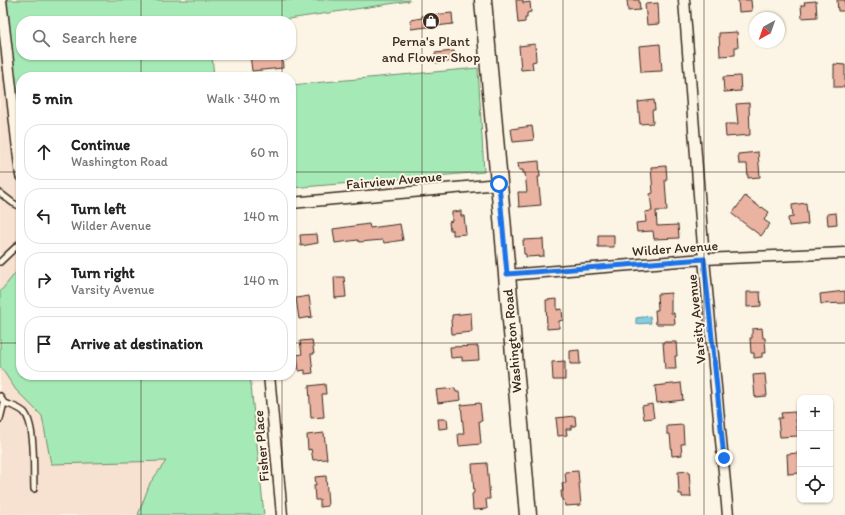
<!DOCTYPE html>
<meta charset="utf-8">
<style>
body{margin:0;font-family:Itim,sans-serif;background:#f6f6f6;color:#222}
.controls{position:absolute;right:12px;bottom:12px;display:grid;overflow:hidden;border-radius:8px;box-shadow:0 1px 3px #0004}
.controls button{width:36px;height:36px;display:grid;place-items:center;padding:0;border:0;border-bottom:1px solid #e0e0e0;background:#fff;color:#222;font:20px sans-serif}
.compass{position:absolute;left:749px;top:12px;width:36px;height:36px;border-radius:50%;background:#fff;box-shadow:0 1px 3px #0004;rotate:220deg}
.stop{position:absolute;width:12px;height:12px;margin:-9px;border:3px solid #1a73e8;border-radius:50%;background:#fff}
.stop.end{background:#1a73e8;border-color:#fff;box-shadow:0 1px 4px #0008}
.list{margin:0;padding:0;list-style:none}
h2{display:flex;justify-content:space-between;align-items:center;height:52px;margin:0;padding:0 16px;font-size:17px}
h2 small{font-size:13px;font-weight:400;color:#767676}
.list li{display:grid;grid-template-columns:26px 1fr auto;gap:12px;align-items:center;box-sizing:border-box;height:56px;margin:0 8px 8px;padding:0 8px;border:1px solid #e0e0e0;border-radius:16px}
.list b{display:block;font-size:15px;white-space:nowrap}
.list p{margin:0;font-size:13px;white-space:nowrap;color:#767676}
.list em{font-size:13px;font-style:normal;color:#767676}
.icon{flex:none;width:22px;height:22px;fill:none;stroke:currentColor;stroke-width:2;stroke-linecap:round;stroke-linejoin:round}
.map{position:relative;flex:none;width:845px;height:515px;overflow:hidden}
.search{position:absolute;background:#fff;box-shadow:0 1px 3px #0004;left:16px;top:16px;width:280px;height:44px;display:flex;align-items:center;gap:10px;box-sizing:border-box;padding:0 14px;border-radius:16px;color:#767676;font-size:15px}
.panel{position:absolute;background:#fff;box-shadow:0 1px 3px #0004;left:16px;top:72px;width:280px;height:308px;border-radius:16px}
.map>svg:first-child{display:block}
.built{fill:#f7e1d1}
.green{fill:#a5eab6;stroke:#708a6a}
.water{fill:#82cee2;stroke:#668c94}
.building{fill:#eab2a1;stroke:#3b2a1e}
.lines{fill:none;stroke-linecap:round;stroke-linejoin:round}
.lane-casing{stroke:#3b2a1e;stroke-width:8}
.street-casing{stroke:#3b2a1e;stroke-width:13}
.primary-casing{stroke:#3b2a1e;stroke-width:19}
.lane{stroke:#fcf5e5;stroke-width:5}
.street{stroke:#fcf5e5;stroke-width:10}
.primary{stroke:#fcf5e5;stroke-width:16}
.route{stroke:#1a73e8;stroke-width:5}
.grid{fill:none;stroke:#3b2a1e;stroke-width:1;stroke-opacity:0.55}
.labels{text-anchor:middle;stroke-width:4;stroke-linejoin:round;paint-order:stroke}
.poi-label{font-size:14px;fill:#3b2a1e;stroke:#fcf5e5}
.street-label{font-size:14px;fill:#3b2a1e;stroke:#fcf5e5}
</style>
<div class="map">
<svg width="845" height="515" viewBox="0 0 845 515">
<rect width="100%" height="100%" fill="#fcf5e5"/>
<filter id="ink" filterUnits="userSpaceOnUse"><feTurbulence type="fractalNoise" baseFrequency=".025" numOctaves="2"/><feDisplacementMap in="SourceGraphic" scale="8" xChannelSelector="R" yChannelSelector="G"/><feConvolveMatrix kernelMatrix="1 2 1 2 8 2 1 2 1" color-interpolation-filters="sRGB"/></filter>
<g filter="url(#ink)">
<path class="built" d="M0,21L21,176V375L176,449L150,483L138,515H0Z"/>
<path class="green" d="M0,0H409V1L275,21H21V55H212L214,77H21V176Z
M478,68L484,172L291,188V85Z
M21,266V375H250L264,515H138L150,483L166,461L51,464L42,416L16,390L0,366V292Z"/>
<path class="water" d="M650,316L651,323L636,324V318Z"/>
<path class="building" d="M516,0H523V3L530,2L531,12L527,13V18H525V22L518,23Z
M627,0H639L640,10L628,11Z
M738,0H751L752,11L739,12Z
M837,0H845V11H838Z
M816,1L817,17L802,18L801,5H805L804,2Z
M658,3L659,24L647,25L645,4Z
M452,13L453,24L411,29L410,20L422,18V16Z
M737,32L738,47H735V55L720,56L719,33Z
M535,44L536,61L532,62L533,69L521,70L519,46Z
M660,44L662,71L641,72L639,46Z
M454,51L455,61L436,63L435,53Z
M250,55H282L283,68L252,71Z
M834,64L845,65V87H834Z
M740,76L741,91L724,92L723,77Z
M654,100L655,110H652L653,123L640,124L638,102Z
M749,103L750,135L726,137L725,124H738L736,104Z
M532,126L534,140L513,142L511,129Z
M758,152L760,177L748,178L747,164H739L738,154Z
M539,161L540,177H538L541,205L519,207L518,192H527L525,173H523V170H519L518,163Z
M666,166L667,180H665L667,211H656L657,226L678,225L679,238L654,239L653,231L637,232L636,223L646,222L645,212L652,211L650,194L653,193L651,167Z
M745,196L761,208L762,207L769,212L764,220L770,224L761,236L732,214Z
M806,203L808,224L789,226L788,218L793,217L792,205Z
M461,211V216H464L466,234L453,235V230H450L449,222L452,221V212Z
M836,213L837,224L828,225L827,214Z
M369,224L370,228L400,224L403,240L384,243L383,240L359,242L358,240L335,243L333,229Z
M317,234L318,243L301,246L300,235Z
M598,235H614V247H598Z
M543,239L544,256L526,257V254H524L523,240Z
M334,277H344L346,297L335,298Z
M845,291V303L821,304L820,294Z
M747,292H760L761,306L747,307Z
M671,293V313H674L675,324H656L655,310H658L657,294Z
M309,296L312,317L299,319L296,298Z
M557,299V310L562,309L563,320L559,321V328L547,329L546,300Z
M471,313L472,332L452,334L451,320L452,319V315Z
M762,328L763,338H765L766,353H762V357L754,358V353H751L750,338H752V329Z
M312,340L314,354H311L313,373L305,374V370L299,371L297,355L302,354L300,341Z
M663,342H676L677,356H675L676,369H665Z
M478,346L479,360L462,361V357L451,358L450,347Z
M579,350L580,364H570V351Z
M565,361V380H553L552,362Z
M765,374L767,396L755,397L753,375Z
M681,383L683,400L657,403L655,386Z
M325,384L326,394H322L324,417L311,418L309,386Z
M455,388L456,392H460L461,400L438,403L436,390Z
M480,403L482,421H479L481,444L459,446L458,434H464L461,405Z
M652,404L654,418L644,419L642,406Z
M795,412L798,436L780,437L778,418H782L781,413Z
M575,416L576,426H571V429H566L567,435L558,436L556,418Z
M438,419H447L448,428L439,429Z
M683,425L684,444H681L682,455L672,456L670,434H667V426Z
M324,433L327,459L313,460L311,449L308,450L307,435Z
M798,453L799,458H800V473L788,474L787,454Z
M487,463L490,499H486L487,509L473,510L472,494L474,493L472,464Z
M578,471L581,505L565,506L564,500H562L561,491H563L562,483H566L565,472Z
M689,471L691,497H682V494H679L678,472Z
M326,476L328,506L320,507V500H315L314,485H316L315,477Z"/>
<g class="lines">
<g class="lane-casing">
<path id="lane" d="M0,193L13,203L21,207
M0,262L21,242
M0,396L4,403C11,405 18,407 24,412C36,425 33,471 34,489
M0,419L4,403"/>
</g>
<g class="street-casing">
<path id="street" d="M1,0L21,176
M684,0L704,259L728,515
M291,203L499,184
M507,275L704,259L845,253
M269,375L282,515"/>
</g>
<g class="primary-casing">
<path id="primary" d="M483,0L528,515"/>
</g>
<use href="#lane" class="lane"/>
<use href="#street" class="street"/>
<use href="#primary" class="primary"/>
</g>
</g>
<g class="lines" filter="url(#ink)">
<path class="route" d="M499,184L507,274L704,259L724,458"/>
</g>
<path class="grid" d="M141,0V21M282,0V21M422,0V515M563,0V515M704,0V515M141,55V77M282,55V77M0,172H21M291,172H845M0,343H21M291,343H845M141,375V515M282,375V515"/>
<defs>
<g id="shop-disc" transform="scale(0.9)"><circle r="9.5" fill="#3b2a1e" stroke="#fcf5e5"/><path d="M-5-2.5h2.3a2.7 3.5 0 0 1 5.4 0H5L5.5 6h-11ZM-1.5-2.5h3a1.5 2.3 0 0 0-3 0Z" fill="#fff"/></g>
</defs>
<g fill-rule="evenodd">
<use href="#shop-disc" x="431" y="21"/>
</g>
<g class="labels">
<g class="poi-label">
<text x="431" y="46">Perna's Plant<tspan x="431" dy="16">and Flower Shop</tspan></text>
</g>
<g class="street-label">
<text transform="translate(394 180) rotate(-5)" y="5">Fairview Avenue</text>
<text transform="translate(675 248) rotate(-4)" y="5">Wilder Avenue</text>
<text transform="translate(696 319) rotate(-96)" y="5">Varsity Avenue</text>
<text transform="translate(512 341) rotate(-95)" y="5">Washington Road</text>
<text transform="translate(261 446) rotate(-95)" y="5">Fisher Place</text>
</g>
</g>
</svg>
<div class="controls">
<button>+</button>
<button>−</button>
<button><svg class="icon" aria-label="locate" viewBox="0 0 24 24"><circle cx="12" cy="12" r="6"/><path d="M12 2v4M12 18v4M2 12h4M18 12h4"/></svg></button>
</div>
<svg class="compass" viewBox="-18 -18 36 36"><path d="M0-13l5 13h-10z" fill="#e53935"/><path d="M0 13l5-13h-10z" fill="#767676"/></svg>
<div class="stop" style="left:499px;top:184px"></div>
<div class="stop end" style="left:724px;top:458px"></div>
<div class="search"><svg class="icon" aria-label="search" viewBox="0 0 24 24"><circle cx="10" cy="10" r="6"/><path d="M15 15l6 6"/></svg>Search here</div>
<section class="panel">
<h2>5 min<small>Walk · 340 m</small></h2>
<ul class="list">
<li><svg class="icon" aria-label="ahead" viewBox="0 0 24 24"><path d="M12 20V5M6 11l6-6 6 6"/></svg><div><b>Continue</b><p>Washington Road</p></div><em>60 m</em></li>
<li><svg class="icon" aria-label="left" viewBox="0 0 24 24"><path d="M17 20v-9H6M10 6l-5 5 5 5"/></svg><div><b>Turn left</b><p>Wilder Avenue</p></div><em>140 m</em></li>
<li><svg class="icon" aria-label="right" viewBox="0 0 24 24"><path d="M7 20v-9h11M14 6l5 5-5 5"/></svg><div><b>Turn right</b><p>Varsity Avenue</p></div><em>140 m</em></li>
<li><svg class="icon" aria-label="arrive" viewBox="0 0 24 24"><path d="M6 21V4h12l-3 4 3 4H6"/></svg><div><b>Arrive at destination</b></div></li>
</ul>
</section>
</div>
